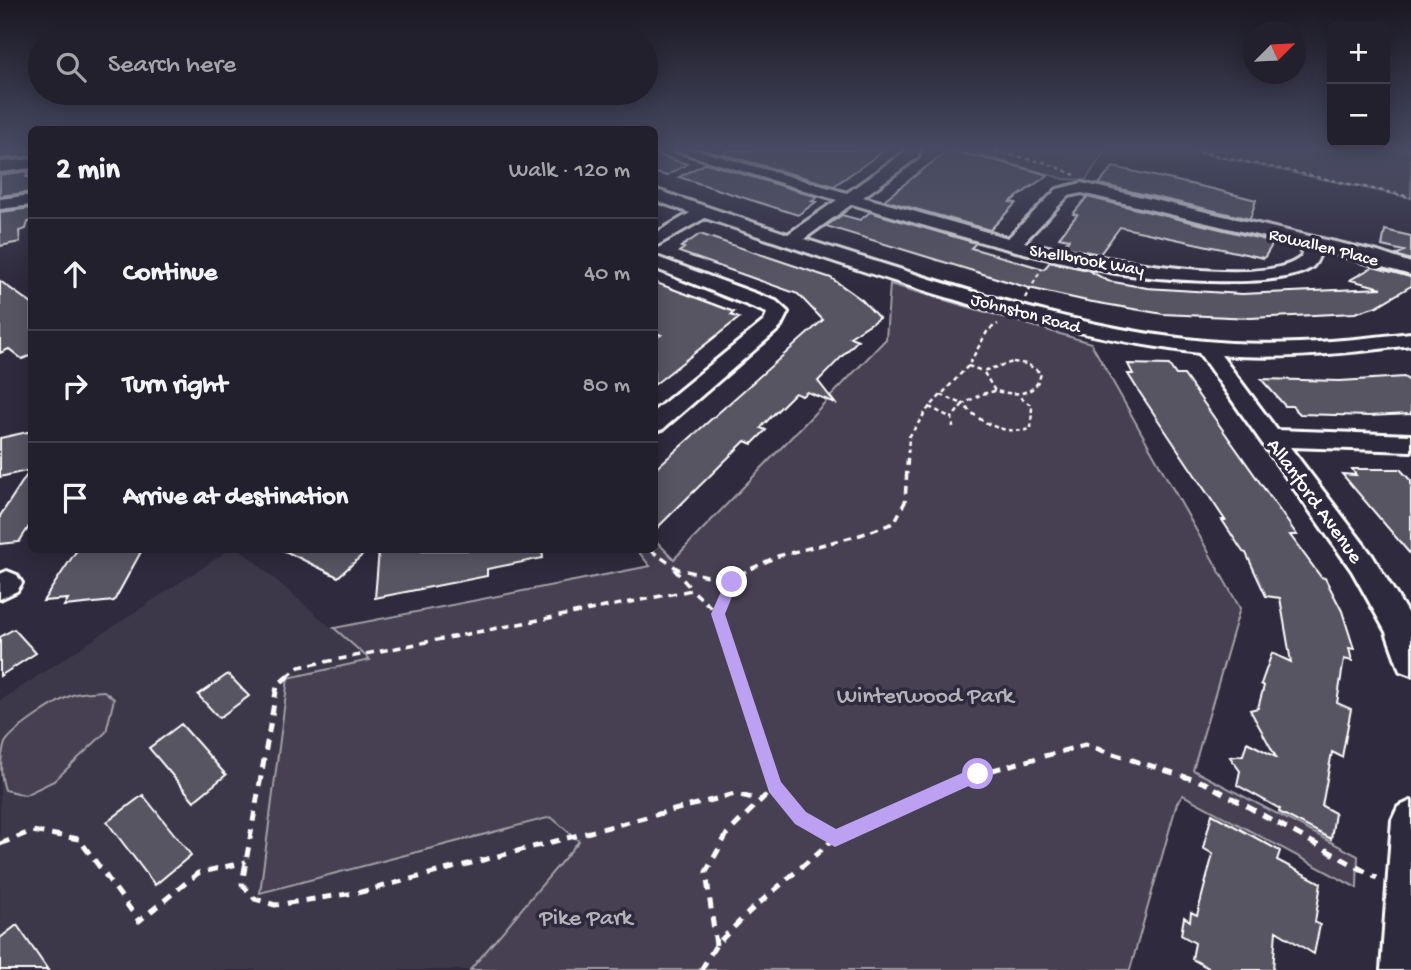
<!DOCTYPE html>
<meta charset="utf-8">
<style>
body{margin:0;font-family:"Gochi Hand",sans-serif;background:#2f2d3a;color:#f1f3f6}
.controls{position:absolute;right:21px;top:21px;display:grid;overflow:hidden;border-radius:10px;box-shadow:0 4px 18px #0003}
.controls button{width:63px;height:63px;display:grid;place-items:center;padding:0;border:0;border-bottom:2px solid #403e4a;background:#23202e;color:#f1f3f6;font:35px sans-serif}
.compass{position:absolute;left:1243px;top:21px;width:63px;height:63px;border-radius:50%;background:#23202e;box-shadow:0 4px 18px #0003;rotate:66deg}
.stop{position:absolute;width:21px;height:21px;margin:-16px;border:5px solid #bca0f2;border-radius:50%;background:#fff}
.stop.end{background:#bca0f2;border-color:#fff;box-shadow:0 2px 7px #0008}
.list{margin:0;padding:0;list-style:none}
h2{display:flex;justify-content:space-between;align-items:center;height:91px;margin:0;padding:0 28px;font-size:30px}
h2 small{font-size:23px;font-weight:400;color:#a3a3aa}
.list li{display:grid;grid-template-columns:46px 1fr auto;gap:21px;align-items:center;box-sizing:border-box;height:112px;padding:0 28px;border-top:2px solid #403e4a}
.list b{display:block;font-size:26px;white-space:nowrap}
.list em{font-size:23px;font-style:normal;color:#a3a3aa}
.icon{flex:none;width:38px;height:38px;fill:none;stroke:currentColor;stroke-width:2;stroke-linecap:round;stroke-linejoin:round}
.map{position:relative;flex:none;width:1411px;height:970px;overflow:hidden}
.search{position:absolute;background:#23202e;box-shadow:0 4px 18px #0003;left:28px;top:28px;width:630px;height:77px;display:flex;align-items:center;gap:18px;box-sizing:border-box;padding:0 24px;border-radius:38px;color:#a3a3aa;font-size:26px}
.panel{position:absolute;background:#23202e;box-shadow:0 4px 18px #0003;left:28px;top:126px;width:630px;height:427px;border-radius:10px}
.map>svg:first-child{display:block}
.built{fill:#3c3749}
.green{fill:#464152;stroke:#a2a0a8;stroke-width:2}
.building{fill:#595564;stroke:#fff;stroke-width:2}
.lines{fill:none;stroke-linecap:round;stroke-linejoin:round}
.minor-casing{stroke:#fff;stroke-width:6}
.path-far2{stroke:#fff;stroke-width:2.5;stroke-dasharray:4.5 3.5;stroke-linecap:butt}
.path-far1{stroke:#fff;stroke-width:3.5;stroke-dasharray:8 6;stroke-linecap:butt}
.path{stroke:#fff;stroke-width:5;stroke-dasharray:10 8;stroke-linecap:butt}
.minor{fill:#2f2a3d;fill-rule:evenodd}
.route{fill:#bca0f2}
.labels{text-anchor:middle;stroke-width:7;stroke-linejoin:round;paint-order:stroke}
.far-street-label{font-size:18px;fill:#fff;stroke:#2f2a3d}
.street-label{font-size:21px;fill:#fff;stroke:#2f2a3d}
.near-park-label{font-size:24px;fill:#b5b3ba;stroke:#2f2a3d}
</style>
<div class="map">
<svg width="1411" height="970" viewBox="0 0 1411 970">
<rect width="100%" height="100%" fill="#2f2a3d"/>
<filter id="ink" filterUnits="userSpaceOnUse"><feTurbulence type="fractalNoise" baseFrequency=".0143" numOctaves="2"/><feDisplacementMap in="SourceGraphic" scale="14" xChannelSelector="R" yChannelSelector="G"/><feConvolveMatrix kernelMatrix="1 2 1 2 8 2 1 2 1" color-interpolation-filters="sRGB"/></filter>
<g filter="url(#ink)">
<path class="built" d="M229,550H241L579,841L470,970H0V701Z"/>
<path class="green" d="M965,150H1097L1104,152L1086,180L1064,179Z
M1187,150H1411V198Z
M890,284L1091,343L1240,608L1193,770L1358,856L1357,888L1183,795L1177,803L1130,970H470L579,841L551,817L260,893L288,678L370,660L334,628L650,566L637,550H654L655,540L674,559L886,339Z
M104,691L114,699L106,732L54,781L25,795L5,790C0,775 0,758 5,743C12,730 62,697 76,694C85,692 95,692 104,691Z"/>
<path class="building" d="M0,150H32V156L0,159Z
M730,150H885L834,186L722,154Z
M948,150L997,161L1048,175L1010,202L1016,203L990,230L884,200Z
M654,154L687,164L666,176L654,172Z
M706,163L818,197L812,201L816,202L798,215L679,177Z
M1113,167L1213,189L1256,200L1250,219L1099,184Z
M29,171L26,177H32V192L0,196V175Z
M1087,197L1274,242L1264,258L1120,227L1100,254L1062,247L1069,239L1059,237L1077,215L1073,214Z
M32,208V221L28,222L26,229L19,231L20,242L0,246V212Z
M870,212L976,243L971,248L1044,269L1050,262L1088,270L1108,281L1147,288L1242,294L1382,288L1350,280L1373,267L1411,277V286L1377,306L1355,313L1251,318L1163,314L1087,301L1029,288L826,226L842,215L860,220Z
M1385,230L1411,236V260L1396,255L1404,251L1382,246Z
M700,234L831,278L862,300L879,318L850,337L858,340L818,381L835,403L807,392L802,396L795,393L765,423L761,428L766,430L752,444L745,441L654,531V470L823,320L798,294L679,252L684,248L681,247Z
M0,281L32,304V355L22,359L9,349L0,353Z
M654,282L734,312L731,315L739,318L654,385V339L661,335L654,332Z
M1128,364L1169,365L1176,375H1184L1297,535H1290L1321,577L1325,578L1342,611L1354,649L1349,648L1352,661L1344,659L1337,703L1351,709L1342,757L1332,752L1322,806L1335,813L1331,839L1279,812L1280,809L1237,785L1240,771L1230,757L1243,755L1247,742L1276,757L1250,710L1258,708L1264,686L1261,684L1272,653L1291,662L1280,598L1266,596L1246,553L1243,552L1222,520H1225L1138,390L1128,374H1133Z
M1404,377L1411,382V414L1369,416L1300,414L1292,406H1285L1261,379L1340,381Z
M32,431V522L19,542L0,544V516L30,470L0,477V438Z
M1352,469H1400L1411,481V555L1342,474L1356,475Z
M77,550H142L114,601L64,606L68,599L43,601Z
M283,550H368L338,577Z
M379,550H542L543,558L487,569V576L375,598Z
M14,629L36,653L0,676V637Z
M228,674L249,696L219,718L198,695Z
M181,724L226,775L194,801L149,748Z
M143,795L191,855L155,885L107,822Z
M1212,814L1280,851L1277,860L1321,883L1315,922L1320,925L1314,954L1276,931L1273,970H1212L1192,959L1195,943L1181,935L1184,917L1190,921L1191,912L1197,915L1213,854L1203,848Z
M17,925L48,970H0V938Z"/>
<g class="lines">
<g class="minor-casing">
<path id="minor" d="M673,150H697L847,193L907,150H921L917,158L863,197L1008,238L1057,189L1082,183L1378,252L1411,263V275L1321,250C1319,256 1317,264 1311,268C1276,291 1147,279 1105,271C1019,255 936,229 852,204L804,239C943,282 1084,334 1231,343C1291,346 1351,340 1411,333V345C1348,353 1285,360 1221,355L1277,430L1411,435V451L1290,447L1372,555L1411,619V675L1400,671L1386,632L1352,571L1199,353C1029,332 866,272 705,218L654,247V234L690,213L654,200V189L788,234L837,200ZM1082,193L1303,246L1301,257C1262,292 1076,253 1024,242L1068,196Z
M32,159V168L0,172V162Z
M32,195V205L0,209V199Z
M654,256L776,301L788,312L780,328L663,429L654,432V411L764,321L767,313L654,268Z
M7,571L17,575L22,583L17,591L0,599V574Z
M1411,801V970H1381L1392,820L1398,807Z"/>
</g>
<path class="path-far2" d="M987,150L1047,163L1075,175
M1191,150L1411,197
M1025,298L1042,268
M1013,362L1027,364L1041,373C1036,397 1015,395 995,391L983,371Z
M968,366L983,371
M995,391L982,394L963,404C981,424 1004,435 1031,429L1032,406L1018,396
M941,395L963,404L952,418L953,427
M929,407L952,418
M908,453L909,437L927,410L968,366L988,330L998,324"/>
<path class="path-far1" d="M650,550L678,569L732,582
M674,569L692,590
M287,677L299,667L692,590L718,614
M739,677L718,614L724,594L736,576L778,556L860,535L894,523L905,502L908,451"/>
<path class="path" d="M289,675L277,686L242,884L255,899L275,905L361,892L735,794L761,800
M775,786L801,818L835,838
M0,844L32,831L79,839L139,921L198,873L246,862
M716,945L706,872L727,834L775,786L738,675
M701,970L716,945L749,912L835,838L978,774L1085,745L1205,783L1377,878"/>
<use href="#minor" class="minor"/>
</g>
</g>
<linearGradient id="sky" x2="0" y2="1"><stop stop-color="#1a1722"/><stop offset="0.52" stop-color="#474a62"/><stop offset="1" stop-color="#474a62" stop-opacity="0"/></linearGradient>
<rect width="1411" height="286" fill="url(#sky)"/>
<path class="route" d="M732,577L738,582L725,614L781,782L806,812L836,829L978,766L984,768L986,774L984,779L835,847L795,824L769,792L711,614L727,578Z"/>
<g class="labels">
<g class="far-street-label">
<text transform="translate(1324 246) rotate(14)" y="6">Rowallen Place</text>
<text transform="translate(1087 259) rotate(10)" y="6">Shellbrook Way</text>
<text transform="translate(1026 312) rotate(15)" y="6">Johnston Road</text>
</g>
<g class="street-label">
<text transform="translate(1316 500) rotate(54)" y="7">Allanford Avenue</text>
</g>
<g class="near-park-label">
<text x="925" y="702">Winterwood Park</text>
<text x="586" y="924">Pike Park</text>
</g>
</g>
</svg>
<div class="controls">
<button>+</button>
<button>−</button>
</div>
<svg class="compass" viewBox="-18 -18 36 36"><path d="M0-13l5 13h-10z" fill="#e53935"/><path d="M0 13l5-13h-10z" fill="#a3a3aa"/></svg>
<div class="stop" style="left:978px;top:774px"></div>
<div class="stop end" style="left:732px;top:582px"></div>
<div class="search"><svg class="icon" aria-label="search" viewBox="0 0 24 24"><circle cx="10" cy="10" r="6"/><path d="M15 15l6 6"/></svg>Search here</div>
<section class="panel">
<h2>2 min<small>Walk · 120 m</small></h2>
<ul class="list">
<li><svg class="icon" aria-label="ahead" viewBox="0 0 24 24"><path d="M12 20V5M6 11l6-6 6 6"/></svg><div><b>Continue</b></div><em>40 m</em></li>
<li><svg class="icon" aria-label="right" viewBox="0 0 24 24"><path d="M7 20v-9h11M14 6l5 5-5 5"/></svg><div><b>Turn right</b></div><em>80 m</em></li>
<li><svg class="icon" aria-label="arrive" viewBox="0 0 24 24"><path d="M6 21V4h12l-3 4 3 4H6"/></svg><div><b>Arrive at destination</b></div></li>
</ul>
</section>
</div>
